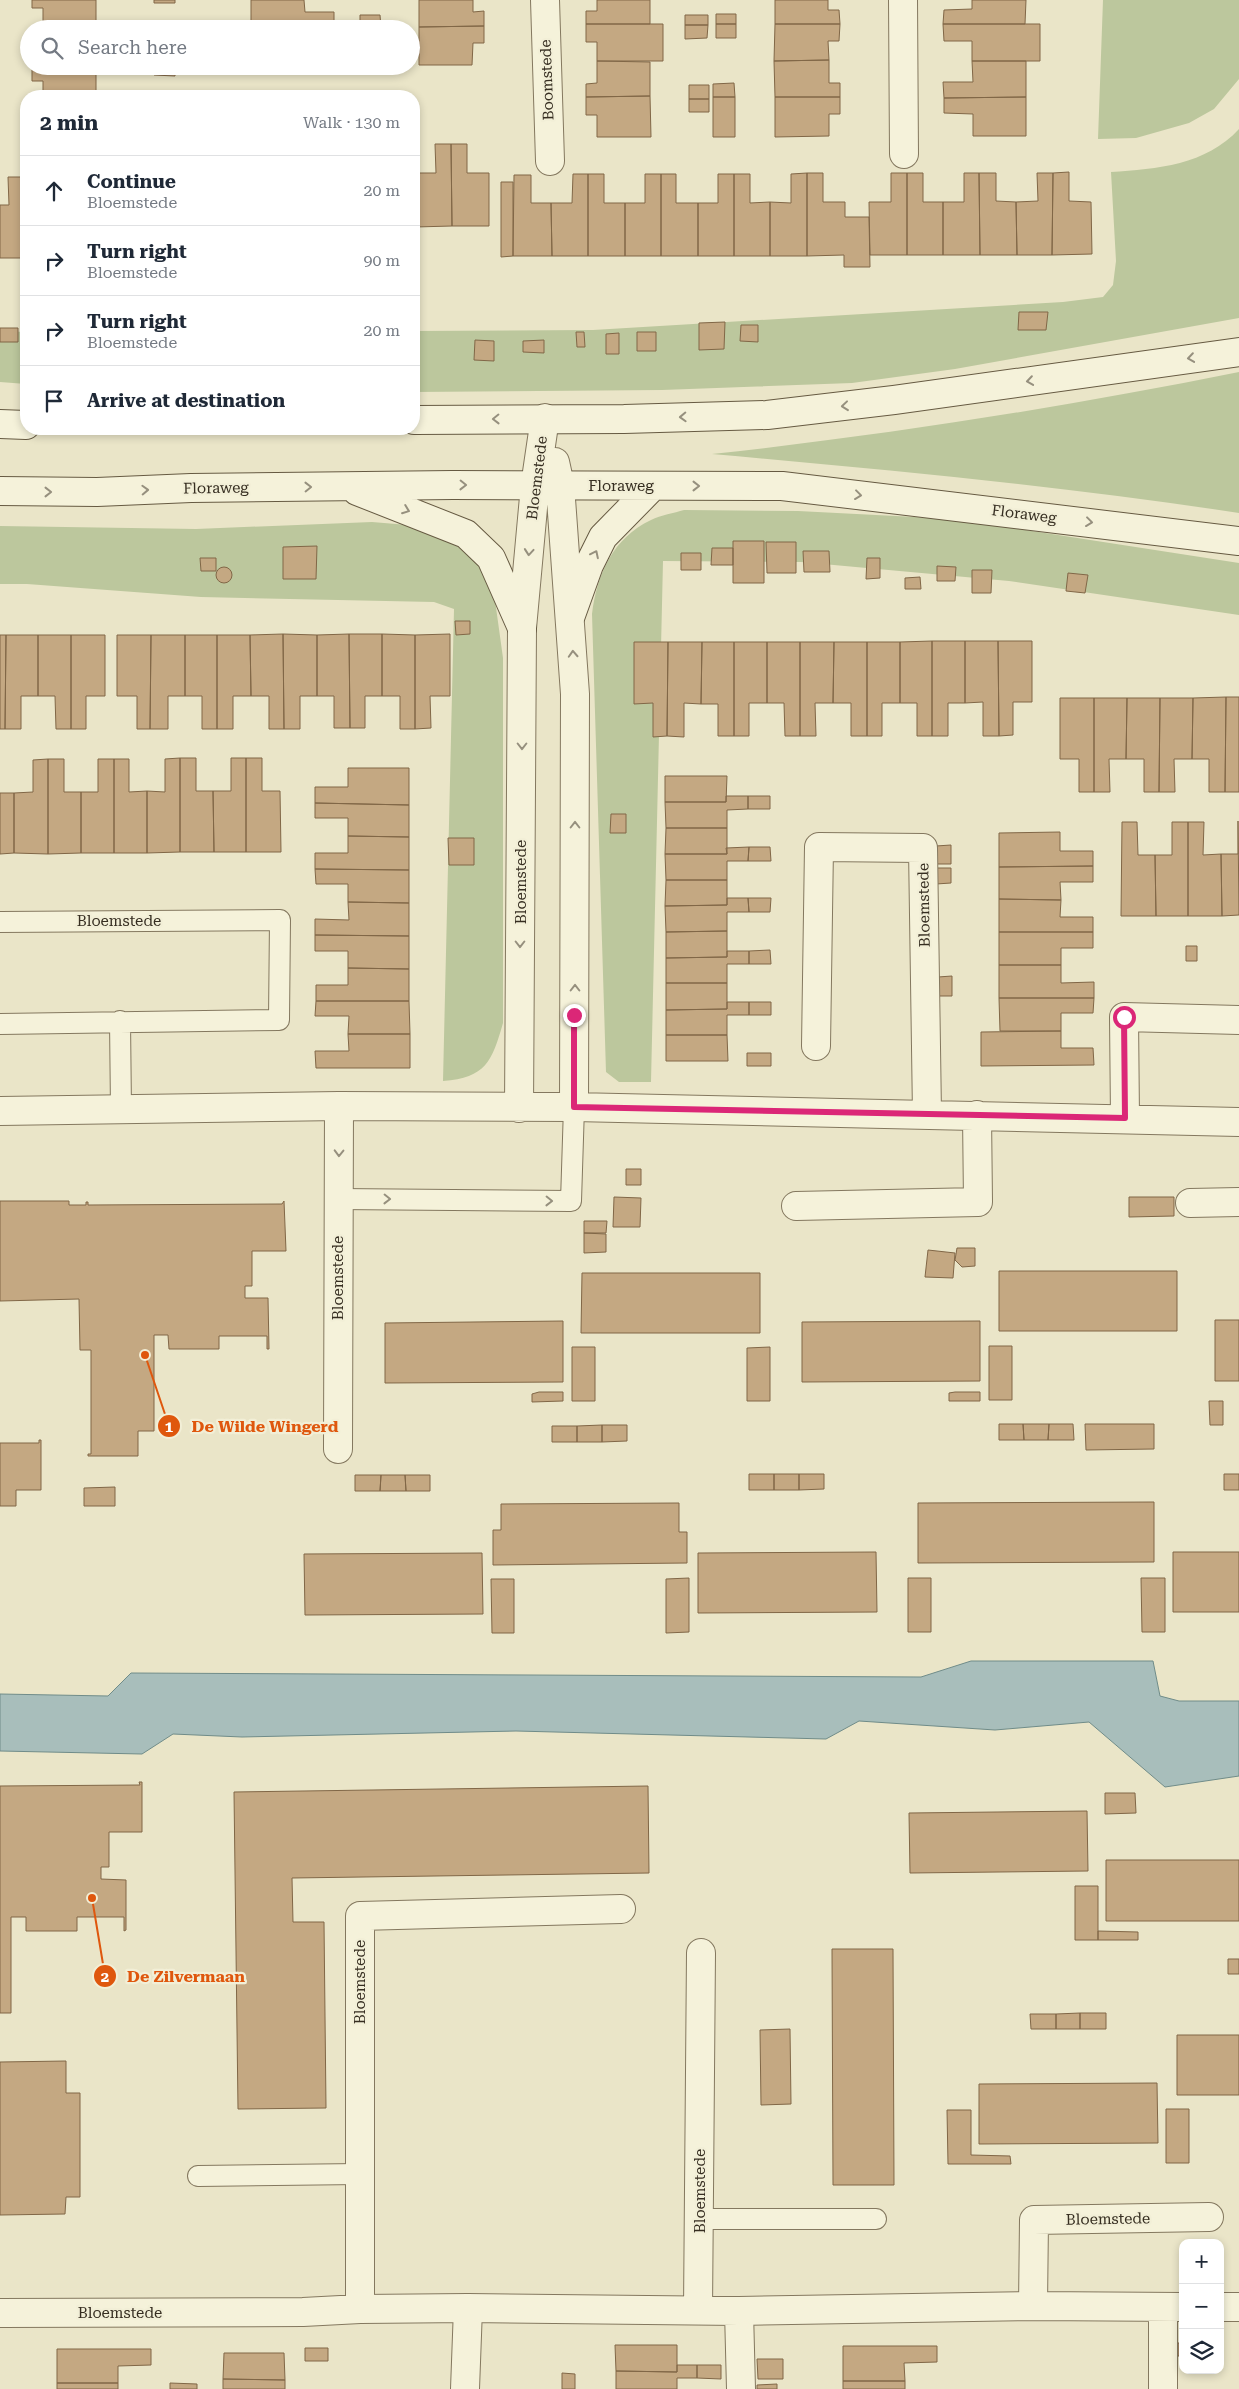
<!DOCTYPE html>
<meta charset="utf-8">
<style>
body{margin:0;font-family:"Roboto Serif",serif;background:#f6f6f7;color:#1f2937}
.controls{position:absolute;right:15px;bottom:15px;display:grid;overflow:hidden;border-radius:10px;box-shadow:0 2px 8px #0003}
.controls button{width:45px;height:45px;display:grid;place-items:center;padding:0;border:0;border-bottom:1px solid #e0e1e3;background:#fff;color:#1f2937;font:25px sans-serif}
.stop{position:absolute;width:15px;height:15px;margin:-11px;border:4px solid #db2777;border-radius:50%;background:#fff}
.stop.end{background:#db2777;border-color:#fff;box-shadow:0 1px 5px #0008}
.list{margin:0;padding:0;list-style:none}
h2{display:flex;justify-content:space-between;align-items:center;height:65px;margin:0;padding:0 20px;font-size:21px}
h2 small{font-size:16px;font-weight:400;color:#747a83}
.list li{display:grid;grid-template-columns:32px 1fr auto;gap:15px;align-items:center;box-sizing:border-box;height:70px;padding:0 20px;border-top:1px solid #e0e1e3}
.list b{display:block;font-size:19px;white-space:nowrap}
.list p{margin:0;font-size:16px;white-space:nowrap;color:#747a83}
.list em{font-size:16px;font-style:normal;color:#747a83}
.icon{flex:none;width:28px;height:28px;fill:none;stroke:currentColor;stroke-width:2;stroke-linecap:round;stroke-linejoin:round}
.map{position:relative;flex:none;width:1239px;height:2389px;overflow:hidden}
.search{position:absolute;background:#fff;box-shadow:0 2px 8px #0003;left:20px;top:20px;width:400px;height:55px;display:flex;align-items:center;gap:12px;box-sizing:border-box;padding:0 18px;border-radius:28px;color:#747a83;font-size:19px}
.panel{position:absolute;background:#fff;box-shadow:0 2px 8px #0003;left:20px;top:90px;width:400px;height:345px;border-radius:20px}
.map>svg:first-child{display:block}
.green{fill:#bcc79d}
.water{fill:#a8bebb;stroke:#708c89}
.building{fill:#c4a882;stroke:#816747}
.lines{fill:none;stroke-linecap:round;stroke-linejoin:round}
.service-casing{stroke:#84785f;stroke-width:22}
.minor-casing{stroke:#84785f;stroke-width:30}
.secondary-casing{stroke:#665a42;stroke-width:30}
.service{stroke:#f5f2da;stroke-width:20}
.minor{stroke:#f5f2da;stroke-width:28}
.secondary{stroke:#f5f2da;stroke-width:28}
.oneway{stroke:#96907e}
.route{stroke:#db2777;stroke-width:6}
.labels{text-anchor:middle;stroke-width:4.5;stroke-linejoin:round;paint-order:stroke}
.street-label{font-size:15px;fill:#362e21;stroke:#f2efd7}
.leader{fill:none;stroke:#df570d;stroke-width:2}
.callout-dot{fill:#df570d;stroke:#f2efd7;stroke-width:2}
.mark-label{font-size:15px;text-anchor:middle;font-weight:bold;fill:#fff}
.callout-label{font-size:16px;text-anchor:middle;font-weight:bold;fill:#df570d;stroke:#f2efd7;stroke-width:4.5;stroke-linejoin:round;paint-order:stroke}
</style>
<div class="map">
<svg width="1239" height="2389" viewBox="0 0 1239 2389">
<rect width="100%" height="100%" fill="#eae5c8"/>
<path class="green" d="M1103,0H1239V79L1214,109L1189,123L1136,138L1098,139Z
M1239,129V318L955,369L852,383L662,390L414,392V331L593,330L1063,302L1103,297L1113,285L1116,261L1111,172C1157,169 1206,165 1239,129Z
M0,331L26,332V384L0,382Z
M1239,372V513C1064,486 888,470 712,454C889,435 1065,407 1239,372Z
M684,510L798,511L954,519L1239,563V615L1009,581L801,562L663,561L651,1082H619L606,1072L592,614C597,574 613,538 651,520C661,515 674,513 684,510Z
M372,522L408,525L449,538L475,558L494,593L503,658V1023C492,1061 486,1078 443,1081L454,609L434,602L201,597L27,584H0V526L196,529Z"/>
<path class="water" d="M971,1661H1153L1160,1696L1179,1701H1239V1776L1165,1787L1089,1722L995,1730L859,1721L826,1739L516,1731L242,1737L173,1734L142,1754L0,1751V1694L108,1696L131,1673L921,1677Z"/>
<path class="building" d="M32,0H96V27H43V8H32Z
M154,0H175V3H154Z
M251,0H304L305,12H334V27L251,26Z
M419,0H473V12L484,11V26L419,27Z
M597,0H650V24H586V11H597Z
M775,0H828V10H839L840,24H775Z
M972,0H1026L1025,24H943L944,10L972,9Z
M716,14H736V24H716Z
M360,15H380L381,28L360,29Z
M685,15H708V25H685Z
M586,24H663V61H597V42H586Z
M716,24H736V38H716Z
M775,24H840L839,41H828L829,60L774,61Z
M943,24H1040V61H972V41H944Z
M685,25H708L707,38L685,39Z
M251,26L334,27V29H251Z
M484,26V43H473L472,65H419V27Z
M43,27H96V29H43Z
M829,60V83H840V97H775L774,61Z
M597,61L650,62V96L586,97V84L597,83Z
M972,61H1026V97L944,98L943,82H973Z
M32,66H96V96H43V81H32Z
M154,66H175V76L154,75Z
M734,83L735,97H713V84Z
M689,85H709V99H689Z
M650,96L651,137H597V115H586V97Z
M713,97H735V137H713Z
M775,97H840V114H829V136L775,137Z
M1026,97V136H973V114L944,113V98Z
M689,99H709V112H689Z
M435,144H451L452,226L415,227V173H436Z
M451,144H467V173H489V226H452Z
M1069,172V201L1091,202L1092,254L1052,255L1053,173Z
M414,173H415V227H414Z
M807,173H823V202H845V217H869L870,267H844V255L807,256Z
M807,173V256H770V202L791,203V174Z
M891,173H907V255H870L869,202H891Z
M907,173H923V202H943V255H907Z
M964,173H979L980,255H943V202H964Z
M979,173H996V201L1016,202L1017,255H980Z
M1037,173H1053L1052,255H1017L1016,202L1038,201Z
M573,174H588V256H552L551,203H572Z
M588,174H604V203H625V256H588Z
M645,174H661V256H625V203H645Z
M661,174H676V203H698V256H661Z
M718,174H734V256H698V203H718Z
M734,174H750V203L770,202V256H734Z
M514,175H531V203H551L552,256H513Z
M8,177H24V258H0V205H9Z
M24,177H26V276H24Z
M501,182H513V256L501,257Z
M1019,312H1048L1046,330H1018Z
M725,322L724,349L699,350V323Z
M741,325H758V342L740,341Z
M0,328H18V342H0Z
M576,332H584L585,347H577Z
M637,332H656V351H637Z
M619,333V354H606V334Z
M475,340L494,341V361L474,360Z
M544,340V353L523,352V341Z
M733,541H764V583H733Z
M766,542H796V573H767Z
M317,546L316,579H283V547Z
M712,548H733V565H711Z
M803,551H829L830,572H804Z
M681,553H701V570H681Z
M200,558H216V571H201Z
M867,558H880V578L866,579Z
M937,566L956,567L955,581H937Z
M216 575a8 8 0 1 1 16 0a8 8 0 1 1-16 0Z
M972,570H992L991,593H972Z
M1068,573L1088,575L1085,593L1066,591Z
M920,577L921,589H905V578Z
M455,621H470V634L456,635Z
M283,634L284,729H269V696H251L250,635Z
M283,634L317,635V696H300V729H284Z
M349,634L350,728H334V696H317V635Z
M349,634H382V696H365V728H350Z
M382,634L415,635V729H400V696H382Z
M450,634V696H430L431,728L415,729V635Z
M0,635H6L5,729H0Z
M6,635H38V696H21V729H5Z
M38,635H71V729H56L55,696H38Z
M71,635H105V696H86V729H71Z
M117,635H151L150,729H137V696H117Z
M151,635H185V696H168V729H150Z
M185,635H217V729H202V696H185Z
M217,635H250L251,696H233V729H217Z
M932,641H965V703H948V736H932Z
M932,641V736H917V703H900V642Z
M965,641H998L999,736H983V702L965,703Z
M998,641H1032V702H1013V735L999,736Z
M634,642H668L667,736L653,737V703L634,704Z
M668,642H702L701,704L684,703V737L667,736Z
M702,642H734V736H718V704H701Z
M734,642H767V703H749V736H734Z
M767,642H800V736H785L784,703H767Z
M800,642H834L833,703H815L816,736H800Z
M834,642H867V736H851V703H833Z
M867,642H900V703H882V736H867Z
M1226,697L1225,792H1209V759H1192L1193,698Z
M1226,697H1239V792H1225Z
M1060,698H1094V792H1079V759H1060Z
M1094,698H1127L1126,759H1109L1110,792H1094Z
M1127,698H1160L1159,792H1144V759H1126Z
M1160,698H1193L1192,759H1174L1175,792H1159Z
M180,758V852L147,853V791L165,792V759Z
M180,758H196V791H213L214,852H180Z
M231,758H246V852H214L213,791H231Z
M246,758H262V791H280L281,852H246Z
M48,759H64V792H81V853L48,854Z
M48,759V854L14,853V793L33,792V760Z
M98,759H114V853H81V792H98Z
M114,759H129V792L147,791V853H114Z
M348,768H409V805L315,803V787H348Z
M665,776H727L726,802H665Z
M0,793H14V853L0,854Z
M726,796H748V809L727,810V828H666L665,802H726Z
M748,796H770V809H748Z
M315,803L409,805V837L348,836V818H315Z
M611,814H626V833H610Z
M1238,821L1239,915L1222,916L1221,854H1238Z
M1122,822H1137L1138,855H1155L1156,916H1121Z
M1172,822H1188V916H1156L1155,855H1172Z
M1188,822H1204L1203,855L1221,854L1222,916H1188Z
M666,828H727V854H665Z
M1060,832V851H1093V866L999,867V833Z
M348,836L409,837V870L315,869V853H348Z
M448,838H474V865H449Z
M951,845V864H936V846Z
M749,847H770L771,861H748Z
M749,847L748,861H727V880H666L665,854H727L726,848Z
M1093,866V882H1060L1061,900L999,899V867Z
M936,868H951V883L936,884Z
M315,869L409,870V903L348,902V884H316Z
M666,880H727V905L665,906Z
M727,898H748L749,912H727V931L666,932L665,906L727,905Z
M748,898H771L770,912H749Z
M999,899L1061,900L1060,917H1093V932H999Z
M348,902L409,903V936L315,935V919L349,920Z
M727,931V957L666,958V932Z
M999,932H1093V948H1061V965H999Z
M315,935L409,936V969L348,968V951H315Z
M1186,946H1197V961H1186Z
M770,950L771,964H749V951Z
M727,951H749V964H727V983H666V958L727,957Z
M999,965H1061V983L1094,982V998H999Z
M348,968L409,969V1001H316V985H348Z
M952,976V996H938V977Z
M666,983H727V1009L666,1010Z
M999,998H1094L1093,1013H1061V1031H1000Z
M316,1001H409L410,1034H348L349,1016H315Z
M727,1002H749V1015H727V1035H666V1010L727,1009Z
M749,1002H771V1015H749Z
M1061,1031V1048H1093L1094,1065L981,1066V1032Z
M348,1034H410V1068H316L315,1051H349Z
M666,1035H727L728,1061H666Z
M747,1053H771V1066H747Z
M626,1169H641V1185H626Z
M614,1197L641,1198L640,1227H613Z
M1129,1197H1174V1216L1129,1217Z
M0,1201H69V1205H86V1202H88V1205L282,1204L284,1201L286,1251H252V1286H245V1298H268L269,1349H267V1336H219V1349H169L168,1335H154V1431H138V1456H88V1454H91V1350H80L79,1299L0,1301Z
M584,1221H607L606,1233H584Z
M584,1233L606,1234V1252L584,1253Z
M957,1248H975V1266L962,1267L955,1260Z
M928,1250L955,1253L953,1278L925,1277Z
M999,1271H1177V1331H999Z
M582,1273H760V1333H581Z
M1215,1320H1239V1381H1215Z
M563,1321V1382L385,1383V1323Z
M980,1321V1381L802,1382V1322Z
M989,1346H1012V1400H989Z
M572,1347H595V1401H572Z
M770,1347V1401H747V1348Z
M539,1392H563V1401L532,1402V1394Z
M955,1392H980V1401H949V1393Z
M1209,1401H1223V1425H1210Z
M999,1424H1023L1024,1440H999Z
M1023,1424H1049L1048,1440H1024Z
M1049,1424H1073L1074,1440H1048Z
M1085,1424H1154V1449L1086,1450Z
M602,1425V1442H577V1426Z
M602,1425H627V1441L602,1442Z
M552,1426H577V1442H552Z
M39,1440H41V1490H16V1506H0V1443H39Z
M749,1474H774V1490H749Z
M774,1474H799V1490H774Z
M799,1474H824V1489L799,1490Z
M1224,1474H1239V1490H1224Z
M355,1475H381L380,1491H355Z
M381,1475H405L406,1491H380Z
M405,1475H430V1491H406Z
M115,1487V1506H84V1488Z
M1154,1502V1562L918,1563V1503Z
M679,1503V1532H687V1563L493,1565V1530H501V1504Z
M876,1552L877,1612L698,1613V1553Z
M1173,1552H1239V1612H1173Z
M482,1553L483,1614L305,1615L304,1554Z
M689,1578V1632L666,1633V1579Z
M908,1578H931V1632H908Z
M1141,1578H1165V1632H1142Z
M491,1579H514V1633H492Z
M139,1782H142V1832H109V1867H101V1879L126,1880V1930L124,1931V1917H77V1931H26V1917H11V2013H0V1786L140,1785Z
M648,1786L649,1873L292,1878L293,1922H324L326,2108L238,2109L234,1792Z
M1105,1793H1135L1136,1813L1105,1814Z
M1087,1811L1088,1871L910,1873L909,1813Z
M1106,1860H1239V1921H1106Z
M1075,1886H1098V1940H1075Z
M1098,1931L1138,1932V1940H1098Z
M832,1949H893L894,2185H833Z
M1228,1959H1239V1974H1228Z
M1080,2013V2029H1056V2014Z
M1080,2013H1106V2029H1080Z
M1030,2014H1056V2029H1031Z
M790,2029L791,2104L761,2105L760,2030Z
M1177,2035H1239V2095H1177Z
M66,2061V2093H80V2197H66L65,2214L0,2215V2062Z
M1157,2083L1158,2143L979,2144V2084Z
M1166,2109H1189V2163H1166Z
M947,2110H971V2155L1010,2156L1011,2164H948Z
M1178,2343H1183V2356H1178Z
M615,2345H677V2372L616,2371Z
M843,2346H937V2362L904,2363L905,2381H843Z
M305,2348H328V2361H305Z
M57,2349H151V2365L118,2366V2383H57Z
M224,2353H284L285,2380L223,2379Z
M757,2359H783V2379H758Z
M677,2365H697V2378H677V2389H616V2371L677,2372Z
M697,2365H721V2379L697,2378Z
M562,2373L575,2374V2389H562Z
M223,2379L285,2380V2389H223Z
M843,2381H905V2389H843Z
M57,2383H118V2389H57Z
M170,2383L197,2384V2389H170Z
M777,2384V2389H757V2385Z"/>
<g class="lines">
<g class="service-casing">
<path id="service" d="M0,922L280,920L279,1020L0,1024
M120,1021L121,1110
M338,1199L571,1201L574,1107
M198,2176L360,2174
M700,2219H876"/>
</g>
<g class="minor-casing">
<path id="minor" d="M545,0L550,161
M903,0L904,154
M555,462L560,485L575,694L574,1107
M816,1046L819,847L923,848L927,1114
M519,1108L522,628L535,486L545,418
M0,1111L339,1106L574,1107L1239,1122
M1125,1118L1124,1017L1239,1020
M1190,1203L1239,1202
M796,1206L978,1202L977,1115
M338,1449L339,1106
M1033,2306L1034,2220L1209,2217
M1163,2307V2389
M1220,2307H1239
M360,2309V1916L621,1909
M698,2310L701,1953
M739,2311L741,2389
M0,2313L303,2312L360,2309L468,2308L739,2311L1033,2306L1183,2307
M465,2389L468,2308"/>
</g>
<g class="secondary-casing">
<path id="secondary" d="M414,420L624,419L767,415L894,400L1239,352
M0,424L26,425
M0,491L97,492L191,488L453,485L782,486L1239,541
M357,491L466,534L491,558L522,628
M571,615L589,565L603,537L653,486"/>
</g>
<use href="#service" class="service"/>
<use href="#minor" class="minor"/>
<use href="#secondary" class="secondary"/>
</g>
<defs><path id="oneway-chevron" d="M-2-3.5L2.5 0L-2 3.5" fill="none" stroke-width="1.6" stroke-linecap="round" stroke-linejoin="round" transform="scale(1.25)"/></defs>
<g class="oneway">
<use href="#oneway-chevron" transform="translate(1191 358) rotate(172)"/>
<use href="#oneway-chevron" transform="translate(1030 381) rotate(172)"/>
<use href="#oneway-chevron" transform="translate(845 406) rotate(174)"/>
<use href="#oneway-chevron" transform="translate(683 417) rotate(178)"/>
<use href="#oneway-chevron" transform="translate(496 419) rotate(179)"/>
<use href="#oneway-chevron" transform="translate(463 485) rotate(1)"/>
<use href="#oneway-chevron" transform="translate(696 486)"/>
<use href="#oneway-chevron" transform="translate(308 487) rotate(-1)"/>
<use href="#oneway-chevron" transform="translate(145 490) rotate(-2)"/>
<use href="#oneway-chevron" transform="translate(48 492)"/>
<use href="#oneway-chevron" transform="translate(858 495) rotate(7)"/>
<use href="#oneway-chevron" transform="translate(406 510) rotate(21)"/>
<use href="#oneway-chevron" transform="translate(1089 522) rotate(7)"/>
<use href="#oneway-chevron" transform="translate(529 552) rotate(95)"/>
<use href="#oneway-chevron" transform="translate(595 554) rotate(-64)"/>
<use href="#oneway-chevron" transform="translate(573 654) rotate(-93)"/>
<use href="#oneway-chevron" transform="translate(522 746) rotate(90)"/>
<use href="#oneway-chevron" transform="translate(575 825) rotate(-90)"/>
<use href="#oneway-chevron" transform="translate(520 944) rotate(90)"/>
<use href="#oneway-chevron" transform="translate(575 988) rotate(-90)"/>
<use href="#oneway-chevron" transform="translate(339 1153) rotate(91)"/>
<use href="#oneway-chevron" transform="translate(387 1199) rotate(1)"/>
<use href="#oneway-chevron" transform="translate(549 1201) rotate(1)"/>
</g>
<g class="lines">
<path class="route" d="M574,1015V1107L1125,1118L1124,1017"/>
</g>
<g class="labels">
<g class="street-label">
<text transform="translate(547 80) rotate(-92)" y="5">Boomstede</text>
<text transform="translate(537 478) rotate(-83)" y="5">Bloemstede</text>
<text x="621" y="491">Floraweg</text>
<text transform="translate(216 488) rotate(-1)" y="5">Floraweg</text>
<text transform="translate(1024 514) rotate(7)" y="5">Floraweg</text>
<text transform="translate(521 882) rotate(-90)" y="5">Bloemstede</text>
<text transform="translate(924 905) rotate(-91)" y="5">Bloemstede</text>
<text x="119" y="926">Bloemstede</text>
<text transform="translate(338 1278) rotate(-90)" y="5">Bloemstede</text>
<text transform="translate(360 1982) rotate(-90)" y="5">Bloemstede</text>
<text transform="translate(700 2191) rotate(-90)" y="5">Bloemstede</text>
<text transform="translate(1108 2219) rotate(-1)" y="5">Bloemstede</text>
<text x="120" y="2318">Bloemstede</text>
</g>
</g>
<path class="leader" d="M145 1355L169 1426M92 1898L105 1976"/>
<g class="callout-dot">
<circle cx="145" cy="1355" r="5"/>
<circle cx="92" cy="1898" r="5"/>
<circle cx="169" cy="1426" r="12"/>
<circle cx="105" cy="1976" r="12"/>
</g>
<g class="mark-label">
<text x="169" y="1432">1</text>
<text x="105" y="1982">2</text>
</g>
<g class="callout-label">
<text x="265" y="1432">De Wilde Wingerd</text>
<text x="186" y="1982">De Zilvermaan</text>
</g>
</svg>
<div class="controls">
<button>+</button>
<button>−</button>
<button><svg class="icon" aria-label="layers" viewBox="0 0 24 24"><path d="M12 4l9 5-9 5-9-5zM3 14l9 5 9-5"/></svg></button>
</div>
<div class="stop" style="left:1124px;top:1017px"></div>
<div class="stop end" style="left:574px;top:1015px"></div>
<div class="search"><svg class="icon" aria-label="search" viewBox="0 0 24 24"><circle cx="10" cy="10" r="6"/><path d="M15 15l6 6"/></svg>Search here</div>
<section class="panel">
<h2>2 min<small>Walk · 130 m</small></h2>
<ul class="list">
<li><svg class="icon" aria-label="ahead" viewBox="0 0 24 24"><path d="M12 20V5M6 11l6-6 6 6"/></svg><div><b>Continue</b><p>Bloemstede</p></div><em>20 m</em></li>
<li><svg class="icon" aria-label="right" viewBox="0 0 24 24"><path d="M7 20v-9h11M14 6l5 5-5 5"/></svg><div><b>Turn right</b><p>Bloemstede</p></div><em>90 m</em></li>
<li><svg class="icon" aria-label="right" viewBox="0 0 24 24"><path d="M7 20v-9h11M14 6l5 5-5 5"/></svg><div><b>Turn right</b><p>Bloemstede</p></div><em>20 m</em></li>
<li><svg class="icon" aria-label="arrive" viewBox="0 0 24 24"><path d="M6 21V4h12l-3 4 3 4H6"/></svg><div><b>Arrive at destination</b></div></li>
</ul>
</section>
</div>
